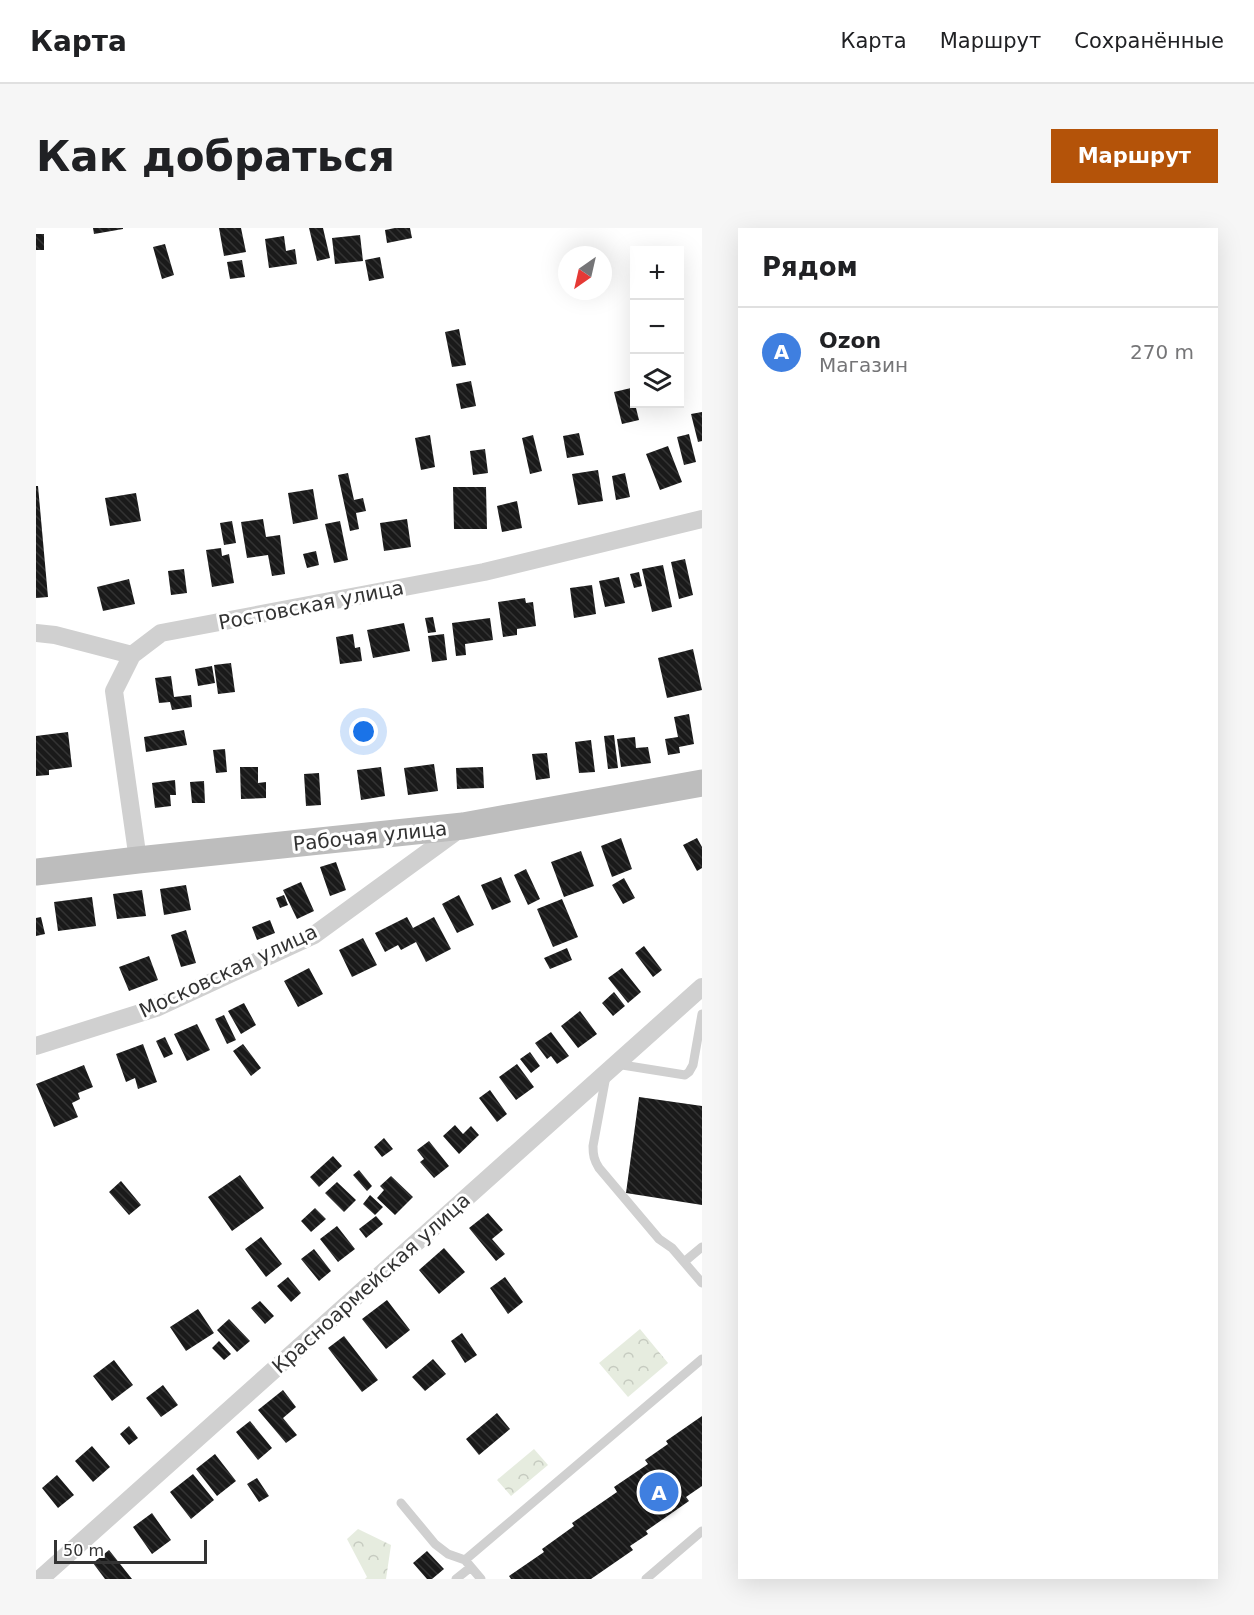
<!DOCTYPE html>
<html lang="ru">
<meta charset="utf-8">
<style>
body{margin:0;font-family:"DejaVu Sans",sans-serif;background:#f6f6f6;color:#202124}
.controls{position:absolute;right:18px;top:18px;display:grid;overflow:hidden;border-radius:0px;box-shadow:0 6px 24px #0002}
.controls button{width:54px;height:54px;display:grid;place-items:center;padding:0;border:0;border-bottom:2px solid #e0e0e0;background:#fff;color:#202124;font:30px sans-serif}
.compass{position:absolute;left:522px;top:18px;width:54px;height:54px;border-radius:50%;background:#fff;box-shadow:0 6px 24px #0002;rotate:214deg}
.scale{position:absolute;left:18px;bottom:15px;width:153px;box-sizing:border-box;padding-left:6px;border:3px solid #333;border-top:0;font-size:16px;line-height:21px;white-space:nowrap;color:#333;-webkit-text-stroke:4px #fff;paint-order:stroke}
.you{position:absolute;left:328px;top:504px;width:21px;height:21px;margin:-15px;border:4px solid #fff;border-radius:50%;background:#1a73e8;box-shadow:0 0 0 9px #1a73e833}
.badge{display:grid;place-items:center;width:39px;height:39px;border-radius:50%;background:#b45309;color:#fff;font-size:20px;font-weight:700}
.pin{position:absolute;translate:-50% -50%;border:3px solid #fff;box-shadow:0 2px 6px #0006}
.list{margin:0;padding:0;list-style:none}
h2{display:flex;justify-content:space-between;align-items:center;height:78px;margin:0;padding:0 24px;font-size:26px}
h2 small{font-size:20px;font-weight:400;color:#757577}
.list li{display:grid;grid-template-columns:39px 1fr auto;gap:18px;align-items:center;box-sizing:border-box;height:90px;padding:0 24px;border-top:2px solid #e0e0e0}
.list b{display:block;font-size:22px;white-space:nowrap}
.list p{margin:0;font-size:20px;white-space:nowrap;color:#757577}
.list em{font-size:20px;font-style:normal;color:#757577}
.icon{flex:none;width:33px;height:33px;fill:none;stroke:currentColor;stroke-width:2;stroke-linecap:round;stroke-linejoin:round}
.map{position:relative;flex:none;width:666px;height:1351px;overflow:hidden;border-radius:0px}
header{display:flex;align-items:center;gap:36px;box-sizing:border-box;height:84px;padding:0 30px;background:#fff;border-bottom:2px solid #e0e0e0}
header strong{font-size:28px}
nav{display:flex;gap:33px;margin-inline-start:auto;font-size:21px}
.intro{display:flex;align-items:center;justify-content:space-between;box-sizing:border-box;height:144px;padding:0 36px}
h1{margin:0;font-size:42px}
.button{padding:15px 27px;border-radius:0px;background:#b45309;color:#fff;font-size:21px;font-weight:700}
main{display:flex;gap:36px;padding:0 36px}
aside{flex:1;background:#fff;border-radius:0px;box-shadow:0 6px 24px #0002}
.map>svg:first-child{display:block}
.park{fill:url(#park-crowns)}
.building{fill:url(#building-back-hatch)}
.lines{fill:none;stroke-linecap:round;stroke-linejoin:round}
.lane{stroke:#d0d0d0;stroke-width:9}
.street{stroke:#d0d0d0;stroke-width:18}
.secondary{stroke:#bdbdbd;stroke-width:27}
.labels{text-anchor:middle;stroke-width:6;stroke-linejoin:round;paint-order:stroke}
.street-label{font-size:20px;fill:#333;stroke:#fff}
</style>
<header>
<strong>Карта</strong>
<nav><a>Карта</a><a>Маршрут</a><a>Сохранённые</a></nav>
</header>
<div class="intro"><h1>Как добраться</h1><a class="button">Маршрут</a></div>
<main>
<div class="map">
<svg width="666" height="1351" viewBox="0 0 666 1351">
<defs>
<pattern id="park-crowns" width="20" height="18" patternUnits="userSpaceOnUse" patternTransform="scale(1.5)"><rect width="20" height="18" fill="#e6ecdf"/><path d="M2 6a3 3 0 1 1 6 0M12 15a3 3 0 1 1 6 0" fill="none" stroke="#c6cbc0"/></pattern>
<pattern id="building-back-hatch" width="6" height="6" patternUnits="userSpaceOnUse" patternTransform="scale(1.5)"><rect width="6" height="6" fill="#1a1a1a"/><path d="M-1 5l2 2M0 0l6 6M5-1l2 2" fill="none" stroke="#333"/></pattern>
</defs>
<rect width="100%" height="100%" fill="#fff"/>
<path class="park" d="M604,1101L632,1135L592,1169L563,1135Z
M498,1221L512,1237L475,1268L461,1252Z
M322,1301L355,1317L350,1351H329L331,1349L311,1311Z"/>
<path class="building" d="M57,0H87V1L58,6Z
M183,0H205L210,24L188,28Z
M273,0H287L294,30L281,33Z
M359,0H374L376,10L351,15L349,2Z
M0,6H8V22H0Z
M324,7L327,33L299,36L296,10Z
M248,8L250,23L259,21L261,36L233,40L229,11Z
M129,16L138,47L126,51L117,19Z
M344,29L348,50L333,53L329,32Z
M206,32L209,49L194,51L191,34Z
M423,101L430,137L416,139L409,104Z
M435,153L440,178L425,181L420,156Z
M595,160L603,192L586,196L578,164Z
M666,184V213L662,214L655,186Z
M543,205L548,227L531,230L527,208Z
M653,206L660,234L648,237L641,209Z
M394,207L399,239L385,242L379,210Z
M497,207L506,243L494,246L486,210Z
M632,218L646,254L624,262L610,226Z
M449,221L452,245L437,247L434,223Z
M562,242L567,273L542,277L536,246Z
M312,245L318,272L327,270L330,283L320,285L323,301L314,303L302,247Z
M589,245L594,269L580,272L576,248Z
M0,258H2L12,369L0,370Z
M417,259H450L451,301H418Z
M277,261L282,291L257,296L252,265Z
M100,265L105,293L74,298L69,270Z
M481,273L486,300L466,304L461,278Z
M227,291L230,309L244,307L249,346L236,348L232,327L211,330L205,294Z
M371,291L375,319L348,323L344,295Z
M196,293L200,315L188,317L184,295Z
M304,293L312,332L298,335L289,296Z
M185,320L186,328L193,326L198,355L176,359L170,322Z
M280,323L283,337L271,340L267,326Z
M649,331L657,367L643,371L635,334Z
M627,337L636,379L616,384L606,341Z
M148,341L151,365L135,367L132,343Z
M603,344L606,358L598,360L594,346Z
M583,349L589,375L569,379L563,353Z
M93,351L99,376L67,383L61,359Z
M556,357L560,386L538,390L534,360Z
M489,370L490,375L497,374L500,398L481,401V407L467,409L462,374Z
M397,389L400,404L392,405L389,390Z
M454,390L457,412L429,416L430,427L420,428L416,395Z
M368,395L374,423L337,430L331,402Z
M317,406L319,420L324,419L326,433L304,436L300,409Z
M408,406L411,432L396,434L392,408Z
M657,421L666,462L631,470L622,430Z
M195,435L199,464L182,466L178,437Z
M176,438L179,455L162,458L159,441Z
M135,448L138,469L155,467L156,479L136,482L134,474L123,475L119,450Z
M653,486L658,516L643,519L644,525L632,527L629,511L642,509L638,489Z
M148,502L151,517L110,524L108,509Z
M32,504L36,539L13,542V547L0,548V508Z
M578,507L582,540L572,541L568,508Z
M599,509L600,520L612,519L615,535L585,539L581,511Z
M555,512L559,544L543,545L539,514Z
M189,521L191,544L180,545L177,522Z
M511,525L514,550L500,552L496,526Z
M398,536L402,563L372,567L368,540Z
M204,539H222V555L230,554V570L205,571Z
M345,539L349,568L325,572L321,542Z
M447,539L448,560L421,561L420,540Z
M283,545L285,577L270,578L268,546Z
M139,552L140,567H134L135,578L119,580L116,555Z
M168,553L169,575H156L154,554Z
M585,610L596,641L576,649L565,618Z
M661,610L666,619V640L661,643L647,617Z
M545,623L558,658L528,669L515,634Z
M300,634L310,662L294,668L284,639Z
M490,641L504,671L492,677L478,647Z
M465,649L475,674L456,682L445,657Z
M588,650L599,670L587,676L576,657Z
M265,654L278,683L261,691L247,662Z
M150,657L155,682L128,687L124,661Z
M106,662L110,688L81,691L77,666Z
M248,667L252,677L244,680L240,670Z
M423,667L438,697L421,705L406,676Z
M56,669L60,698L22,703L18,674Z
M526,671L542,709L517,719L501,681Z
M5,689L9,706L0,708V690Z
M371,689L377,700L398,689L415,721L390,734L380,714L365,722L362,717L349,724L339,705Z
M234,692L239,705L221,712L216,699Z
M150,702L160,735L145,739L135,707Z
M327,710L341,737L316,749L303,722Z
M608,718L626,742L617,749L599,725Z
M531,720L536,732L514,741L508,730Z
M113,728L122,752L93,763L83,739Z
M273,740L287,766L262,779L248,753Z
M586,740L605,764L592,775L572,750Z
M578,764L589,778L577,788L566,775Z
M208,775L220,797L205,806L192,783Z
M544,783L561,806L542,820L525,798Z
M188,787L200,812L191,816L179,791Z
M161,796L174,822L151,833L138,806Z
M515,804L533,828L521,836L515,828L511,831L499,815Z
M129,809L137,826L128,830L120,813Z
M107,816L121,854L102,861L99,850L90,854L80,826Z
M207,816L225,840L215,848L197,823Z
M494,824L504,838L495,845L484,831Z
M481,836L498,859L480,872L463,849Z
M48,837L57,859L42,865L44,871L36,875L42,889L18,899L0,856Z
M454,862L471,886L461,894L443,870Z
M603,869L666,878V977L590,965Z
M419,897L427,906L435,898L443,907L423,926L407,908Z
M348,910L357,921L346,929L338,919Z
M393,913L413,938L398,950L384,934L388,931L381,922Z
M297,928L306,938L283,959L274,949Z
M323,942L336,958L331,963L317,947Z
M204,947L228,980L196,1003L172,969Z
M355,948L377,969L359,987L341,970L348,962L344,958Z
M85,953L105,977L93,987L73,964Z
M301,954L320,972L308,984L289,965Z
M334,967L347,979L339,987L327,976Z
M279,980L290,991L275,1004L265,993Z
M452,985L467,1002L456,1011L469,1026L460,1033L433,1000Z
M340,988L347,996L330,1010L323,1001Z
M301,998L319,1021L302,1034L284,1011Z
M225,1009L246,1036L230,1049L209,1021Z
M408,1020L429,1044L403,1066L383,1042Z
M278,1021L295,1043L283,1053L265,1031Z
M252,1049L265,1065L255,1074L241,1058Z
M469,1049L487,1074L472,1086L454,1060Z
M351,1072L374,1102L350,1121L326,1091Z
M224,1073L238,1088L229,1096L215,1080Z
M162,1081L178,1105L150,1123L134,1099Z
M193,1091L214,1113L201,1124L181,1102Z
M426,1105L441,1127L429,1135L415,1113Z
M308,1108L342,1152L326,1164L292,1120Z
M183,1113L195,1126L188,1132L176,1120Z
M397,1131L410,1146L389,1163L376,1149Z
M78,1132L97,1157L76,1173L57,1148Z
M127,1157L142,1177L125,1189L110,1170Z
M247,1162L260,1179L247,1190L261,1207L250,1215L222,1182Z
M461,1185L474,1201L443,1227L430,1211Z
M666,1188V1258L650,1269L653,1273L610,1303L612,1306L594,1318L597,1322L555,1351H475L473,1348L508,1324L506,1321L538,1298L536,1295L581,1264L578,1259L612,1236L609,1232L632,1216L630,1213Z
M214,1193L236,1220L222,1232L200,1204Z
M93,1198L102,1210L93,1217L84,1206Z
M56,1218L74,1239L57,1254L39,1233Z
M179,1226L200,1253L181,1268L160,1241Z
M157,1246L178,1272L155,1291L134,1264Z
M21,1247L38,1267L22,1280L6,1260Z
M221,1250L233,1268L223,1274L211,1256Z
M116,1285L135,1312L116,1326L97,1299Z
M73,1322L96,1351H69L57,1335Z
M391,1323L408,1341L396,1351H391L377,1335Z"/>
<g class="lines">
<path class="lane" d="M580,836L649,847L653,844L657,837L666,786
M570,848L557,918C557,927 558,932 563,940L623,1011L636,1020L666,1055
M648,1034L666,1019
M365,1275L399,1316L412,1326L429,1332L445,1351
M429,1332L666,1131
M420,1351L435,1339
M610,1351L666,1303"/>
<path class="street" d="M0,405L19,407L96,427
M102,632L78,463L96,427L125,405L448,344L666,291
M0,818L120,780L278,707L425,600
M4,1351L666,759"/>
<path class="secondary" d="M0,644L102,632L427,598L666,555"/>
</g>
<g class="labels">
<g class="street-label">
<text transform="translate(275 377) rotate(-11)" y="7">Ростовская улица</text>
<text transform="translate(334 608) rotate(-6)" y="7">Рабочая улица</text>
<text transform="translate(192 743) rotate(-25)" y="7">Московская улица</text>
<text transform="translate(335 1055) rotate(-42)" y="7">Красноармейская улица</text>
</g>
</g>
</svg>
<div class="controls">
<button>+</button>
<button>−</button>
<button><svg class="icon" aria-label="layers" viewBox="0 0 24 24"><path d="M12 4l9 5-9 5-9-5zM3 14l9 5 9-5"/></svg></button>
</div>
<svg class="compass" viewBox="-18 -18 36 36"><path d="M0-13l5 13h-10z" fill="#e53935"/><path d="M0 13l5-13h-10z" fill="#757577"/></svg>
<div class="scale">50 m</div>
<div class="you"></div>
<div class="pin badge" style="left:623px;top:1264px;background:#3f7fe0">A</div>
</div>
<aside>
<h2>Рядом<small></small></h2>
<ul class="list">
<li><span class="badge" style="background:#3f7fe0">A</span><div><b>Ozon</b><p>Магазин</p></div><em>270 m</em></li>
</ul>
</aside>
</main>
